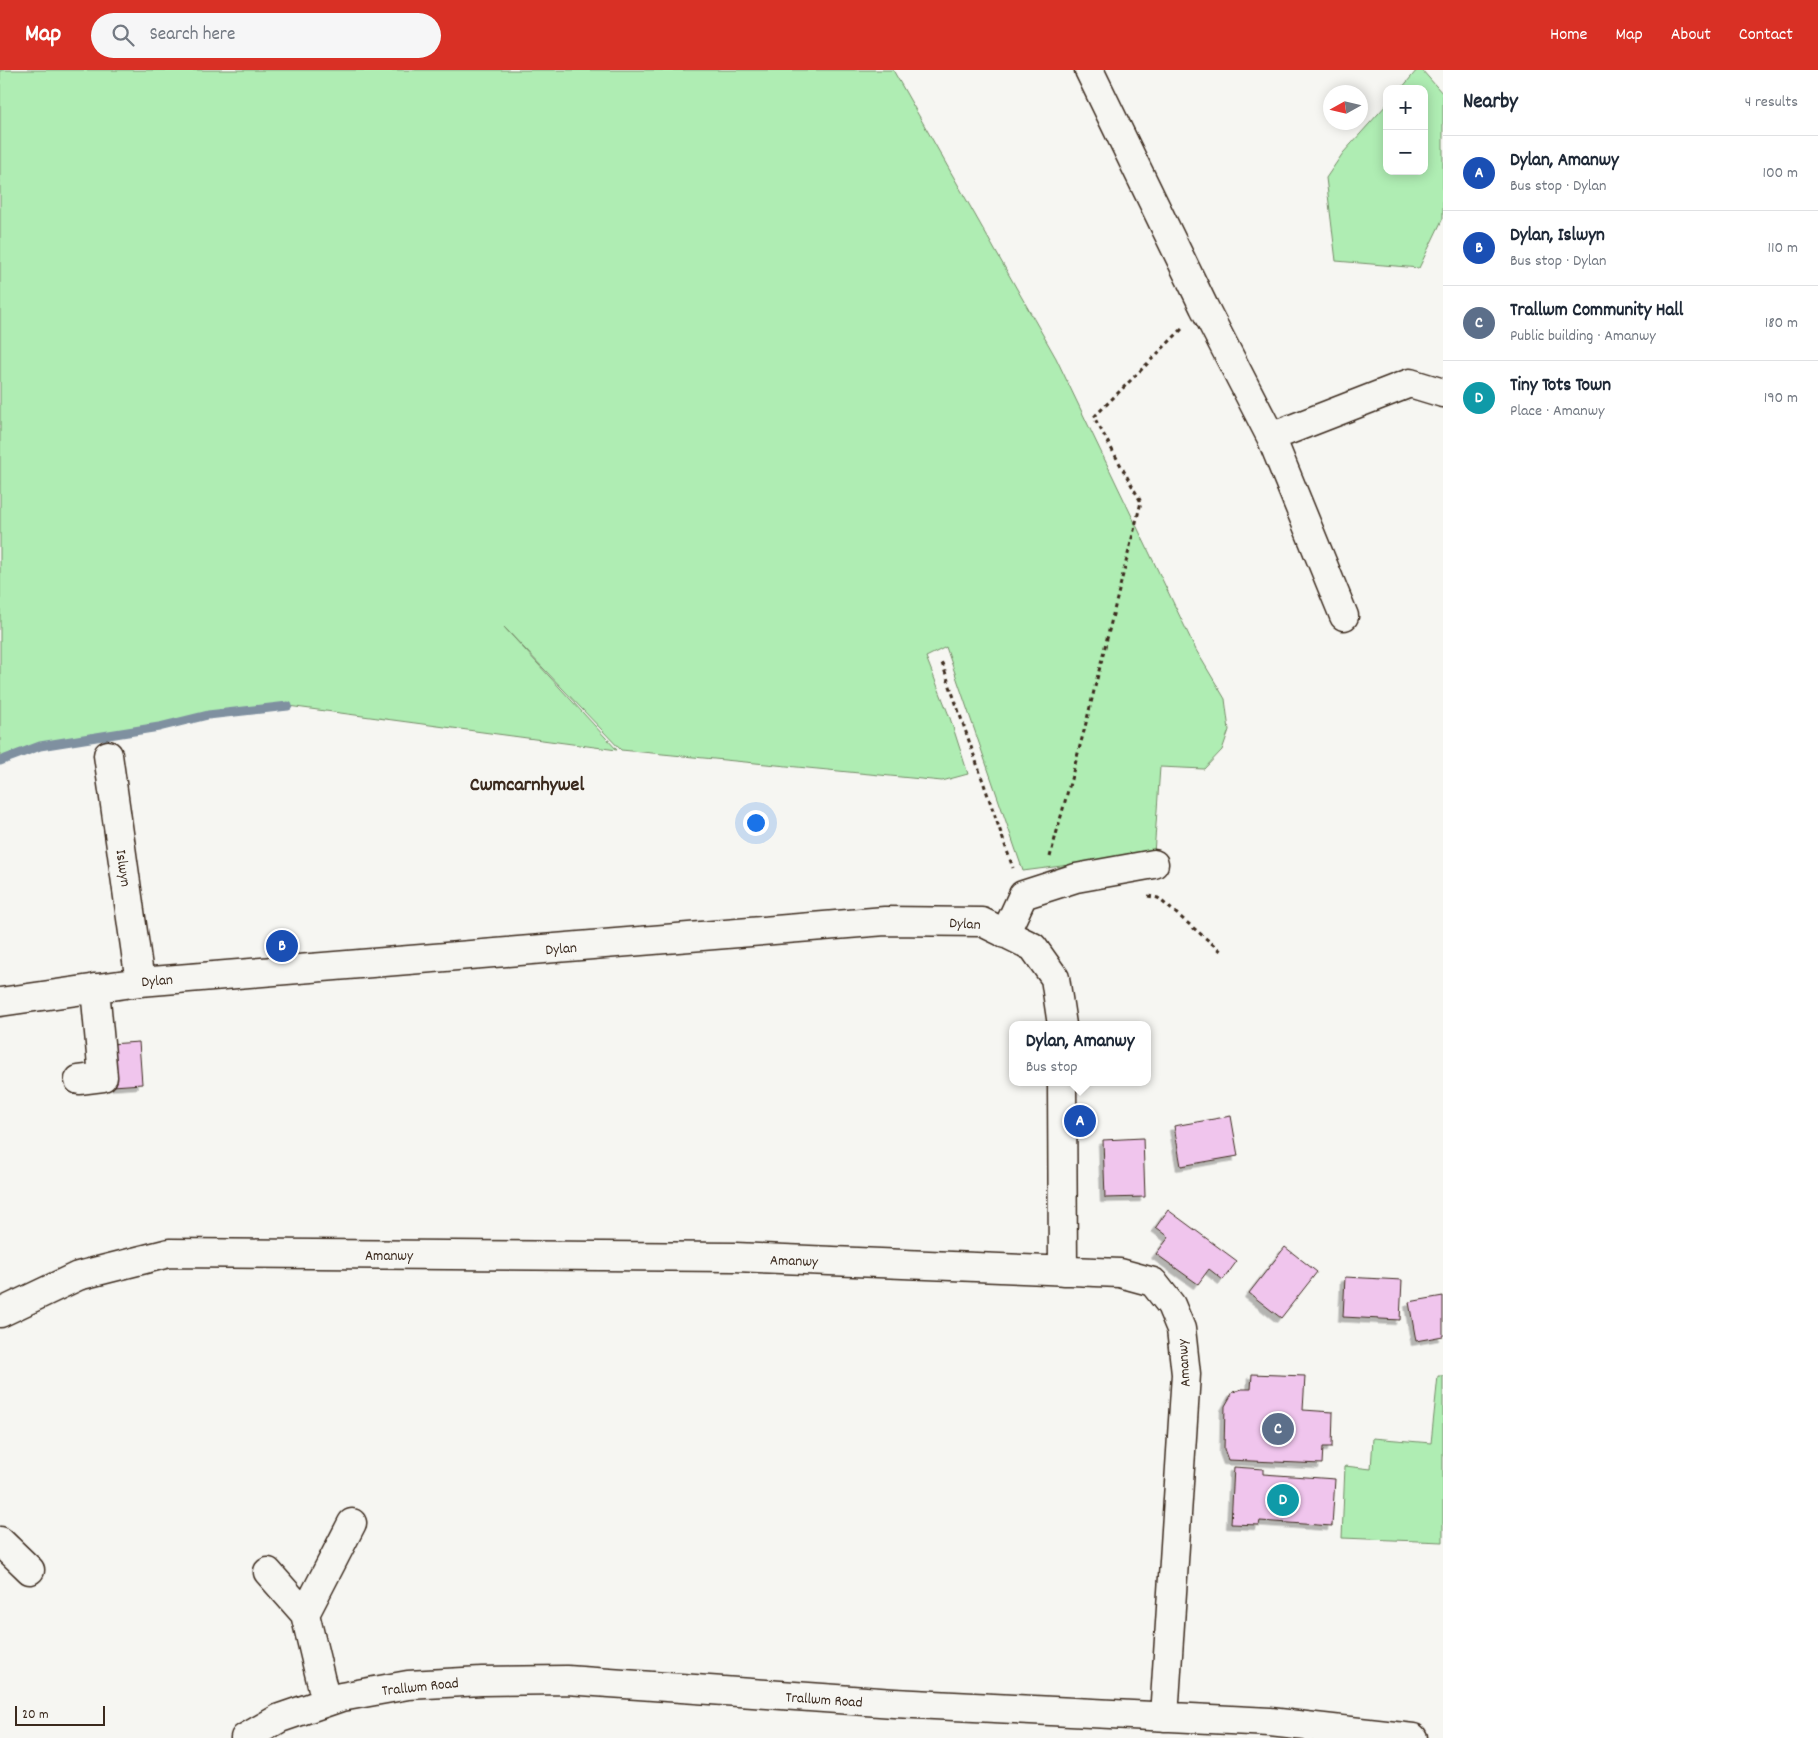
<!DOCTYPE html>
<meta charset="utf-8">
<style>
body{margin:0;font-family:Dekko,sans-serif;background:#f6f6f7;color:#1f2937}
.controls{position:absolute;right:15px;top:15px;display:grid;overflow:hidden;border-radius:10px;box-shadow:0 2px 12px #0003}
.controls button{width:45px;height:45px;display:grid;place-items:center;padding:0;border:0;border-bottom:1px solid #e0e1e3;background:#fff;color:#1f2937;font:25px sans-serif}
.compass{position:absolute;left:1323px;top:15px;width:45px;height:45px;border-radius:50%;background:#fff;box-shadow:0 2px 12px #0003;rotate:262deg}
.scale{position:absolute;left:15px;bottom:12px;width:90px;box-sizing:border-box;padding-left:5px;border:2px solid #3b2a1e;border-top:0;font-size:14px;line-height:18px;white-space:nowrap;color:#3b2a1e;-webkit-text-stroke:4px #f6f6f2;paint-order:stroke}
.you{position:absolute;left:755px;top:752px;width:18px;height:18px;margin:-12px;border:4px solid #fff;border-radius:50%;background:#1a73e8;box-shadow:0 0 0 8px #1a73e833}
.badge{display:grid;place-items:center;width:32px;height:32px;border-radius:50%;background:#d93025;color:#fff;font-size:16px;font-weight:700}
.pin{position:absolute;translate:-50% -50%;border:2px solid #fff;box-shadow:0 1px 5px #0006}
.popup{position:absolute;left:1009px;top:951px;width:142px;height:65px;box-sizing:border-box;display:grid;place-content:center;border-radius:10px;background:#fff;filter:drop-shadow(0 1px 4px #0005);font-size:16px;white-space:nowrap;color:#747a83}
.popup b{font-size:19px;color:#1f2937}
.popup::after{content:'';position:absolute;left:50%;top:100%;margin-left:-10px;border:10px solid transparent;border-top-color:#fff}
.list{margin:0;padding:0;list-style:none}
h2{display:flex;justify-content:space-between;align-items:center;height:65px;margin:0;padding:0 20px;font-size:21px}
h2 small{font-size:16px;font-weight:400;color:#747a83}
.list li{display:grid;grid-template-columns:32px 1fr auto;gap:15px;align-items:center;box-sizing:border-box;height:75px;padding:0 20px;border-top:1px solid #e0e1e3}
.list b{display:block;font-size:19px;white-space:nowrap}
.list p{margin:0;font-size:16px;white-space:nowrap;color:#747a83}
.list em{font-size:16px;font-style:normal;color:#747a83}
.icon{flex:none;width:28px;height:28px;fill:none;stroke:currentColor;stroke-width:2;stroke-linecap:round;stroke-linejoin:round}
.map{position:relative;flex:none;width:1443px;height:1668px;overflow:hidden}
header{display:flex;align-items:center;gap:30px;box-sizing:border-box;height:70px;padding:0 25px;background:#d93025;color:#fff}
header strong{font-size:24px}
nav{display:flex;gap:28px;margin-inline-start:auto;font-size:18px}
.search{width:350px;height:45px;background:#f6f6f7;display:flex;align-items:center;gap:12px;box-sizing:border-box;padding:0 18px;border-radius:28px;color:#747a83;font-size:19px}
main{display:flex}
aside{flex:1;background:#fff}
.map>svg:first-child{display:block}
.green{fill:#afedb3;stroke:#758c68}
.lines{fill:none;stroke-linecap:round;stroke-linejoin:round}
.stream{stroke:#7f90a0;stroke-width:9}
.building{fill:#f0c5ed;stroke:#3b2a1e;filter:url(#shadow)}
.minor-casing{stroke:#3b2a1e;stroke-width:31}
.path{stroke:#3b2a1e;stroke-width:3;stroke-dasharray:4 4;stroke-linecap:butt}
.minor{stroke:#f6f6f2;stroke-width:28}
.labels{text-anchor:middle;stroke-width:4.5;stroke-linejoin:round;paint-order:stroke}
.street-label{font-size:15px;fill:#3b2a1e;stroke:#f6f6f2}
.district-label{font-size:20px;font-weight:bold;fill:#3b2a1e;stroke:#f6f6f2}
</style>
<header>
<strong>Map</strong>
<div class="search"><svg class="icon" aria-label="search" viewBox="0 0 24 24"><circle cx="10" cy="10" r="6"/><path d="M15 15l6 6"/></svg>Search here</div>
<nav><a>Home</a><a>Map</a><a>About</a><a>Contact</a></nav>
</header>
<main>
<div class="map">
<svg width="1443" height="1668" viewBox="0 0 1443 1668">
<defs>
<filter id="shadow"><feDropShadow dx="-4.5" dy="4.5" stdDeviation="0" flood-color="#0004"/></filter>
</defs>
<rect width="100%" height="100%" fill="#f6f6f2"/>
<filter id="ink" filterUnits="userSpaceOnUse"><feTurbulence type="fractalNoise" baseFrequency=".02" numOctaves="2"/><feDisplacementMap in="SourceGraphic" scale="10" xChannelSelector="R" yChannelSelector="G"/><feConvolveMatrix kernelMatrix="1 2 1 2 8 2 1 2 1" color-interpolation-filters="sRGB"/></filter>
<g filter="url(#ink)">
<path class="green" d="M0,0H893L1056,288L1196,580L1225,629L1229,660L1222,680L1204,699L1160,697L1154,784L1023,801L946,577L926,587L950,648L968,704L942,711L621,680L504,557L617,680L288,636L208,645L159,657L40,676L0,691Z
M1417,0H1422L1443,24V148L1419,198L1336,191L1326,108L1343,83L1387,34V101H1424V19H1401Z
M1438,1306H1443V1472L1342,1468L1345,1396L1371,1399L1373,1368L1431,1373Z"/>
<g class="lines">
<path class="stream" d="M0,691L40,676L159,657L208,645L288,636"/>
</g>
<path class="building" d="M139,972L142,1014L113,1016L110,974Z
M1231,1046L1238,1086L1181,1096L1174,1056Z
M1143,1068L1145,1127L1105,1128L1103,1070Z
M1168,1140L1237,1191L1223,1210L1209,1199L1198,1214L1156,1184L1169,1167L1156,1157Z
M1285,1177L1317,1202L1281,1248L1249,1223Z
M1345,1207L1402,1210L1400,1250L1343,1247Z
M1443,1226V1266L1416,1271L1409,1232Z
M1252,1304L1305,1306L1303,1340L1333,1342L1332,1377H1323L1322,1394L1228,1390L1224,1379L1225,1336L1233,1322L1242,1319H1251Z
M1234,1397L1263,1399V1404L1335,1409L1332,1456L1260,1451L1259,1455L1231,1454Z"/>
<g class="lines">
<g class="minor-casing">
<path id="minor" d="M1089,0L1204,237L1271,367L1344,546
M1271,367L1410,313L1443,323
M108,685L140,912
M1005,864L1023,825L1076,808L1154,794
M0,932L140,912L885,851L982,852L1033,877L1055,908L1062,955
M79,1010L103,1007L95,918
M1062,1012L1063,1201
M0,1243L78,1206L169,1183L735,1187L1120,1203L1153,1212L1171,1235L1181,1259L1186,1304L1164,1647
M0,1471L30,1500
M268,1502L305,1544L326,1632
M305,1544L352,1453
M245,1668L280,1648L341,1627L408,1615L482,1611L567,1610L894,1633L1270,1652L1413,1668"/>
</g>
<path class="path" d="M942,593L1013,798
M1050,787L1084,661L1141,432L1094,347L1183,258
M1148,826L1158,828L1222,882"/>
<use href="#minor" class="minor"/>
</g>
</g>
<g class="labels">
<g class="street-label">
<text transform="translate(124 798) rotate(82)" y="5">Islwyn</text>
<text transform="translate(965 853) rotate(4)" y="5">Dylan</text>
<text transform="translate(561 878) rotate(-5)" y="5">Dylan</text>
<text transform="translate(157 910) rotate(-5)" y="5">Dylan</text>
<text x="389" y="1190">Amanwy</text>
<text transform="translate(794 1190) rotate(2)" y="5">Amanwy</text>
<text transform="translate(1183 1293) rotate(-94)" y="5">Amanwy</text>
<text transform="translate(420 1616) rotate(-6)" y="5">Trallwm Road</text>
<text transform="translate(824 1629) rotate(4)" y="5">Trallwm Road</text>
</g>
<g class="district-label">
<text x="527" y="720">Cwmcarnhywel</text>
</g>
</g>
</svg>
<div class="controls">
<button>+</button>
<button>−</button>
</div>
<svg class="compass" viewBox="-18 -18 36 36"><path d="M0-13l5 13h-10z" fill="#e53935"/><path d="M0 13l5-13h-10z" fill="#747a83"/></svg>
<div class="scale">20 m</div>
<div class="you"></div>
<div class="pin badge" style="left:1080px;top:1051px;background:#1a4fb4">A</div>
<div class="popup"><b>Dylan, Amanwy</b>Bus stop</div>
<div class="pin badge" style="left:282px;top:876px;background:#1a4fb4">B</div>
<div class="pin badge" style="left:1278px;top:1359px;background:#5c6f8a">C</div>
<div class="pin badge" style="left:1283px;top:1430px;background:#0f9aa8">D</div>
</div>
<aside>
<h2>Nearby<small>4 results</small></h2>
<ul class="list">
<li><span class="badge" style="background:#1a4fb4">A</span><div><b>Dylan, Amanwy</b><p>Bus stop · Dylan</p></div><em>100 m</em></li>
<li><span class="badge" style="background:#1a4fb4">B</span><div><b>Dylan, Islwyn</b><p>Bus stop · Dylan</p></div><em>110 m</em></li>
<li><span class="badge" style="background:#5c6f8a">C</span><div><b>Trallwm Community Hall</b><p>Public building · Amanwy</p></div><em>180 m</em></li>
<li><span class="badge" style="background:#0f9aa8">D</span><div><b>Tiny Tots Town</b><p>Place · Amanwy</p></div><em>190 m</em></li>
</ul>
</aside>
</main>
